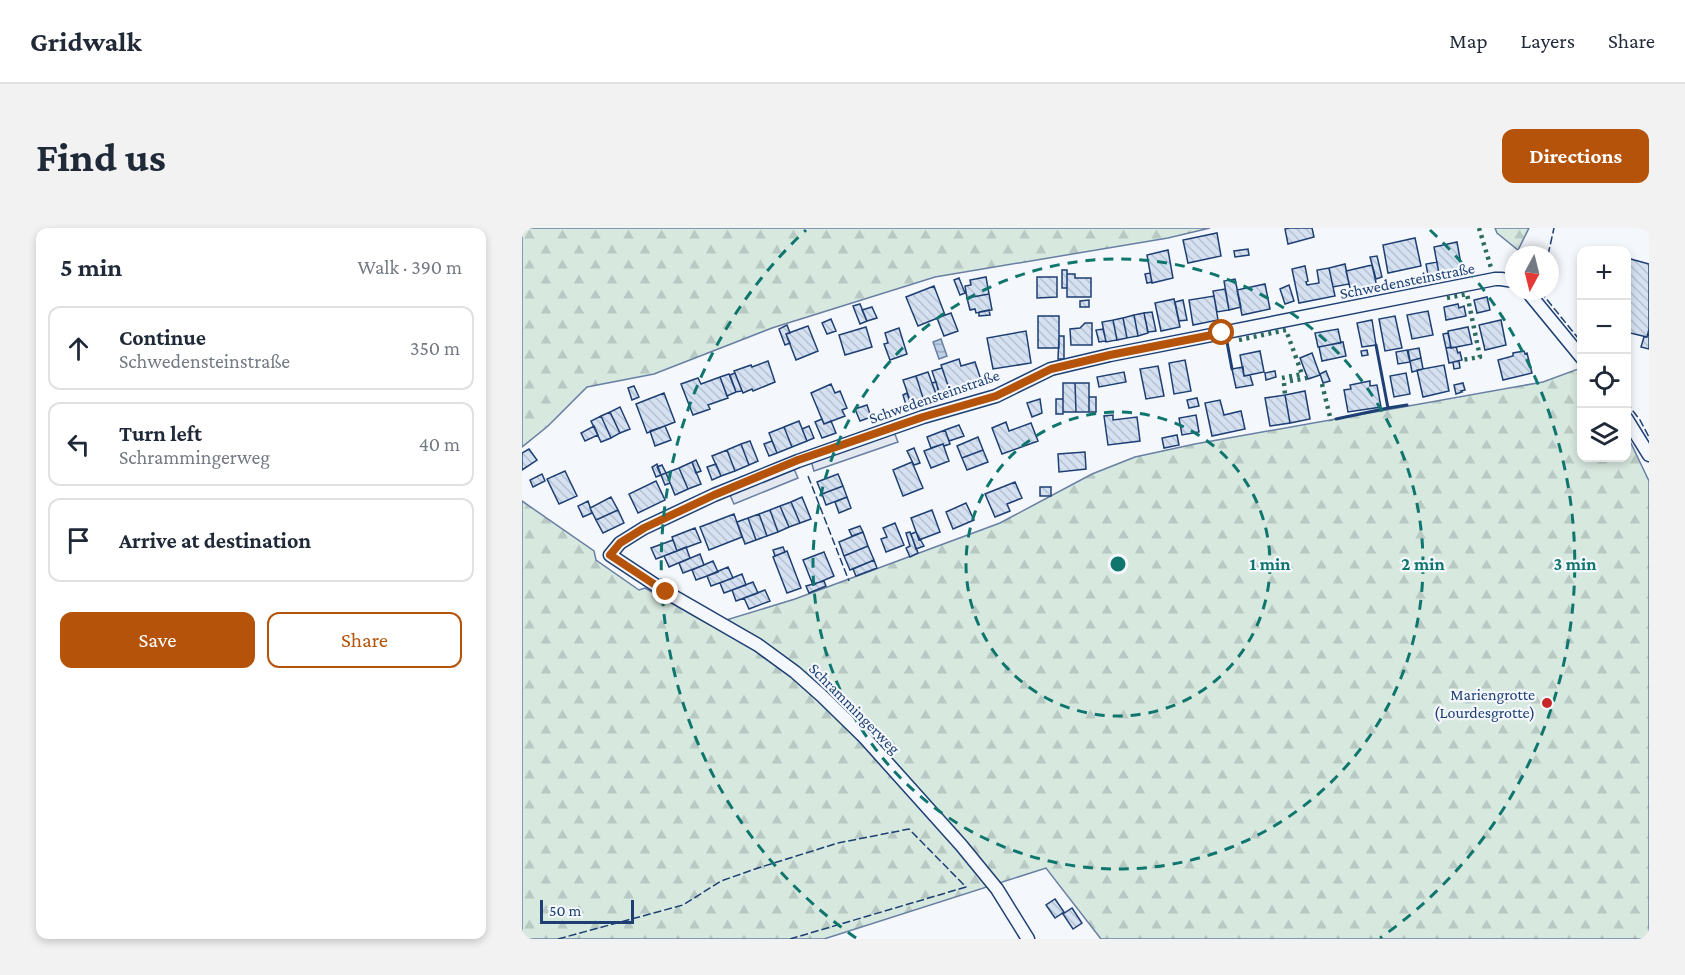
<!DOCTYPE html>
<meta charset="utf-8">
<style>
body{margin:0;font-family:"Crimson Pro",serif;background:#f2f2f3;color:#1f2937}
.controls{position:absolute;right:18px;top:18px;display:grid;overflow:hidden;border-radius:12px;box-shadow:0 3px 9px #0003}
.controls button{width:54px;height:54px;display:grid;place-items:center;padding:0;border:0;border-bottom:2px solid #e0e1e3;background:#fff;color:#1f2937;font:30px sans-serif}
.compass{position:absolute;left:983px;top:18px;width:54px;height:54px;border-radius:50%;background:#fff;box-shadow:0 3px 9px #0003;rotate:187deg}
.scale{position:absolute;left:18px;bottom:15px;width:94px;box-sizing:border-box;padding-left:6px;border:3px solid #1d3f73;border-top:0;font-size:16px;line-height:21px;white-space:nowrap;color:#1d3f73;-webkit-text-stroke:4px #f4f7fb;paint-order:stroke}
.stop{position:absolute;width:18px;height:18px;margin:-14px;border:4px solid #b45309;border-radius:50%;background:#fff}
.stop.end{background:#b45309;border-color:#fff;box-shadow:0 2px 6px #0008}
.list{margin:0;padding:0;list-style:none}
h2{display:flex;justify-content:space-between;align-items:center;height:78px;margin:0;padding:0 24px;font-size:26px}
h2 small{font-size:20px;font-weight:400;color:#747a83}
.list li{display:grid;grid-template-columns:39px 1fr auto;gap:18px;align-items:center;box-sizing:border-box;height:84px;margin:0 12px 12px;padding:0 12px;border:2px solid #e0e1e3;border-radius:12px}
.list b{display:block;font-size:22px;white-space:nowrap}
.list p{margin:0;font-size:20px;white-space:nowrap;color:#747a83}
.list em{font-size:20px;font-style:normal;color:#747a83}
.actions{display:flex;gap:12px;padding:18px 24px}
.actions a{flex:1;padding:14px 0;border:2px solid #b45309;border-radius:12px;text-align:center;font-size:21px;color:#b45309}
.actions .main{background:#b45309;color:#fff}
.icon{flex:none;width:33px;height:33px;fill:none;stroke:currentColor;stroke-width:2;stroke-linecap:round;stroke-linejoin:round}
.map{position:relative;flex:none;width:1127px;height:711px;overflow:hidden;border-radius:12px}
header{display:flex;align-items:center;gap:36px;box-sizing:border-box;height:84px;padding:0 30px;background:#fff;border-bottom:2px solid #e0e1e3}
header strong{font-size:28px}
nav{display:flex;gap:33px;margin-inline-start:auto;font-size:21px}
.intro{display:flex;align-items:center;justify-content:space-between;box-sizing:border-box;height:144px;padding:0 36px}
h1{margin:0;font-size:42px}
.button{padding:15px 27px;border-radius:12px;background:#b45309;color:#fff;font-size:21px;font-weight:700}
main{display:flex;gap:36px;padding:0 36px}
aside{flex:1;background:#fff;border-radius:12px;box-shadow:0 3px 9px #0003}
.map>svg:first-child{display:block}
.forest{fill:url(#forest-firs);stroke:#687fa3;stroke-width:1.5}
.parking{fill:#e3e8f0;stroke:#687fa3;stroke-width:1.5}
.water{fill:url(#water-rules);stroke:#687fa3;stroke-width:1.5}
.building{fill:url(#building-back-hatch);stroke:#1d3f73;stroke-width:1.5}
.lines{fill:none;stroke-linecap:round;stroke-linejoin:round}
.street-casing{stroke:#1d3f73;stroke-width:15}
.street{stroke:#f4f7fb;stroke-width:12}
.hedge{stroke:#2c6c60;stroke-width:4.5;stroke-dasharray:3 4.5;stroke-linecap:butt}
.fence{stroke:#1d3f73;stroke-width:1.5;stroke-dasharray:8 3;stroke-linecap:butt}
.wall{stroke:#1d3f73;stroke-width:3}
.route{stroke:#b45309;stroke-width:8}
.ring{fill:none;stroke:#0f766e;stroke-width:3;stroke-dasharray:10 8}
.poi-dot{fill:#c62828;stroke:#f4f7fb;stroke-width:2}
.labels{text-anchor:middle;stroke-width:4.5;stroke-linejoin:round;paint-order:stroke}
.street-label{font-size:16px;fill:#1d3f73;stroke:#f4f7fb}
.poi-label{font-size:16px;fill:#1d3f73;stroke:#f4f7fb;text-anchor:end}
.centre{fill:#0f766e;stroke:#f4f7fb;stroke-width:3}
.ring-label{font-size:18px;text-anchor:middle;font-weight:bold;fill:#0f766e;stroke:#f4f7fb;stroke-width:4.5;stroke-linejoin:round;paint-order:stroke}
</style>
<header>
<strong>Gridwalk</strong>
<nav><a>Map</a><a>Layers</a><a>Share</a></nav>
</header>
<div class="intro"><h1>Find us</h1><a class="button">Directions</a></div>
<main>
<aside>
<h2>5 min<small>Walk · 390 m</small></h2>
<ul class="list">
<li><svg class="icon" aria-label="ahead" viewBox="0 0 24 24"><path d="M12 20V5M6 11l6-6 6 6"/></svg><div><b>Continue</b><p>Schwedensteinstraße</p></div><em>350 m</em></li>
<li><svg class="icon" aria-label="left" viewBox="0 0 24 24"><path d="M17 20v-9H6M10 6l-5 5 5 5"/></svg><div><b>Turn left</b><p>Schrammingerweg</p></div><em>40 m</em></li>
<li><svg class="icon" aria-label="arrive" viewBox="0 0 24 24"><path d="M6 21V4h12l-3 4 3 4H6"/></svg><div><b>Arrive at destination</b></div></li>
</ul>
<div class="actions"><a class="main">Save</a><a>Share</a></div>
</aside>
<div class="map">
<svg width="1127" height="711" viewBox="0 0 1127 711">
<defs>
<pattern id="forest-firs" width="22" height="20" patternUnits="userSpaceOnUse" patternTransform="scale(1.5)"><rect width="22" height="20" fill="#d7e8df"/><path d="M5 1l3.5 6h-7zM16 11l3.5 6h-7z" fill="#b8c8c3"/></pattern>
<pattern id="water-rules" width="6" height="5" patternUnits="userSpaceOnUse" patternTransform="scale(1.5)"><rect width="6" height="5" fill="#bed0e5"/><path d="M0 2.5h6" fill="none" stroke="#9aaabe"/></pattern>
<pattern id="building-back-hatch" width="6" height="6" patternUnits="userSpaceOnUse" patternTransform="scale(1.5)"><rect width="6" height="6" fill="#d5e0f0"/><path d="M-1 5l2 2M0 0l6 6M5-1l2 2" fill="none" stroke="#b6c1d1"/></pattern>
</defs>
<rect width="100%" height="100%" fill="#f4f7fb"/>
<path class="forest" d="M0,0H688L646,10L413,49L250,100L132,146L65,159L26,198L0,219Z
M973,0H1007L996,22L975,5Z
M1056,141L1060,145V230H1104L1105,207L1127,253V711H579L524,640L302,711H0V273L72,323L74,332L117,362L123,360L188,397L273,371L478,295L570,246L613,229L673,216L1021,154Z"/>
<path class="parking" d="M372,204L376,214L292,243L289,233Z
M272,241L276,250L212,276L208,267Z"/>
<path class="water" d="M419,111L425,128L417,131L411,114Z"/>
<path class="building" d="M767,0H790L792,9L766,16L763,1Z
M695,5L699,28L666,35L661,12Z
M893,10L899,38L866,45L861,17Z
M935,14L940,42L917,46L912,19Z
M726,21L727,27L713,29L712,23Z
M646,22L651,50L630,55L625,27Z
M855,28L860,49L854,51L848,29Z
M1105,30L1127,36V101L1125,109L1104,104Z
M915,34L917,46L906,48L904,36Z
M823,36L827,56L811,59L807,40Z
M850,37L855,59L829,64L824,43Z
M783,38L786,53L784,54L785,57L797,55L795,42L807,40L813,68L777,75L770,41Z
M540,42H545V60H540Z
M628,45L630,54L625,55L623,46Z
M545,46H553V50H569V69H545Z
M464,49L467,66L445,70L443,58L449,57L448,52Z
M515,49H535V69L515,70Z
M437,50L443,65L438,67L432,52Z
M713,51L719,79L707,82L702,53Z
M743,56L748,81L720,87L715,62Z
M767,57L772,73L763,76L758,61Z
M412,58L423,87L396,98L384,69Z
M703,61L707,82L695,84L691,63Z
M467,66L470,82L454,85L453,81L448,82L445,70Z
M692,68L696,92L671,97L667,72Z
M965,69L968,82L955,85L952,72Z
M652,71L658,99L639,103L633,75Z
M567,72V79H558V73Z
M661,72L665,92L657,93L653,74Z
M338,76L345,93L338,96L331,78Z
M936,76L937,80L942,78L944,88L924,92L922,79Z
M350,79L355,90L345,93L340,82Z
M467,82L468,87L457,88V84Z
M906,83L911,107L890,111L885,87Z
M630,84L634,103L626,104L622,85Z
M429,85L436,103L422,108L415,90Z
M622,85L626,105L616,108L612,87Z
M612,87L616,108L605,110L601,90Z
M516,88H537V120H516Z
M873,88L880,120L863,123L857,91Z
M601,90L605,110L595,112L591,92Z
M309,91L314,103L305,106L300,95Z
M591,92L595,112L584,114L580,94Z
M850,92L854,117L840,119L835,95Z
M979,92L984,117L963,122L957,97Z
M563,95H570V117H549L548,101L558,100Z
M265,97L268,105L264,106L268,115L263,117L257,101Z
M286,98L296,123L274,132L264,106Z
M344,99L350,119L323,127L317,107Z
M946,99L950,116L929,120L926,103Z
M377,100L385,126L368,132L362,116L366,115L363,105Z
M581,101L584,113L577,114L574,102Z
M816,101L819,115L796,119L793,105Z
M504,103L509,135L471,141L465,110Z
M1127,103V121L1119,119L1122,109H1125Z
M926,105L929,119L924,120L921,106Z
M537,108H542V131H536Z
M821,114L824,128L800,133L797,119Z
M934,119L936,125L938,124L940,132L927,135L924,120Z
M897,120L899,130L888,133L886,122Z
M845,122L846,127L840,128L839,123Z
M885,122L888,134L876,136L874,124Z
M738,123L742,144L722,148L718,127Z
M1002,123L1003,126L1005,125L1010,145L981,152L976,132L991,128V125Z
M790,125L798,147L786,151L778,130Z
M899,130L901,141L890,144L888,133Z
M437,131L439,138L453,134L460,155L429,166L419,137Z
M663,132L669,163L652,166L647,135Z
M246,133L253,154L231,163L230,161L221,165L212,143L229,137L230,139Z
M937,133L938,140L932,141L931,134Z
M922,137L927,163L901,169L895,142Z
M636,138L642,168L624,171L618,141Z
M721,139L722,148L728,147L731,157L714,160L710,141Z
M420,140L428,163L418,166L410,143Z
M753,143L754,149L744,152L743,145Z
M804,143L808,153L801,155L798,146Z
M406,144L415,169L402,173L394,148Z
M602,144L604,154L577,159L575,149Z
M213,145L220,163L214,164L208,147Z
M884,145L888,166L872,169L868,148Z
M207,146L214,164L205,168L198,149Z
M394,148L402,173L390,178L381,152Z
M198,149L206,170L186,177L188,181L171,187L159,156L176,150L179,156Z
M848,153V158L855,157L859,179L826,184L822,162L829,161L828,157Z
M414,154L417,165L414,166L410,155Z
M541,155H553L554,184H541Z
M553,155H567V184H554Z
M941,155L943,162L939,163L940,164L934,166L932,157Z
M309,156L313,165L318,163L325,180L320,182L323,188L302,196L289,165Z
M112,158L117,169L110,172L106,160Z
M783,163L788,191L768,195L763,167Z
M142,165L153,194L125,205L114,176Z
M385,165L389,176L384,177L381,167Z
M763,167L768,195L748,198L743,170Z
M567,169H574V184H567Z
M675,170L677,178L667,180L665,172Z
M518,171L520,185L510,189L505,175Z
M534,171H541V186H534Z
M698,172L702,187L719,183L723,201L690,208L683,175Z
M345,177L349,189L338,193L333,181Z
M98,179L108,201L98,205L88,184Z
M88,184L98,205L89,210L79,188Z
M591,187V192L615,189L618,213L586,217L582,188Z
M674,187L677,204L660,207L657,190Z
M79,188L89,210L79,214L69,193Z
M300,191L302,196L309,193L314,205L300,210L293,194Z
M277,193L285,213L270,219L262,199Z
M484,194L487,203L509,195L516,213L480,226L470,200Z
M437,197L442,208L427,213L423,202Z
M72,198L76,207L63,213L59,205Z
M143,198L149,212L133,218L128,203Z
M287,198L292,210L285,213L280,201Z
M262,199L270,219L255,225L247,205Z
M423,202L428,216L422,218L421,216L409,220L405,209Z
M655,207L657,217L642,220L640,210Z
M456,209L461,222L440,230L435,218Z
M228,213L236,233L227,237L219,216Z
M250,213L255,225L247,228L242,216Z
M219,216L227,237L213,243L205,222Z
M421,216L427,233L409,240L402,223Z
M392,220L398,235L392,237L385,223Z
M7,221L15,232L0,242V225Z
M205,222L213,243L199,248L190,228Z
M461,222L466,234L445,242L440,230Z
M563,224L564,241L537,244L536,226Z
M174,232L179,243L174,245L170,234Z
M170,234L179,256L166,261L157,240Z
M390,234L401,260L381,268L371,242Z
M135,236L139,247L134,249L130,239Z
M194,236L199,248L190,252L185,239Z
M140,237L144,245L139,247L135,239Z
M157,240L166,261L153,267L144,245Z
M43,243L55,268L37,276L25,251Z
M144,245L148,255L143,257L139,247Z
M20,246L23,253L11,259L8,252Z
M316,246L321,258L300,266L295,254Z
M134,253L143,272L116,285L107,266Z
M493,254L500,270L485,276L488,283L473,289L463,266Z
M321,258L325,269L304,277L300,266Z
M518,259H529V268H518Z
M89,269L96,282L74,292L68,280Z
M280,269L289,291L278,295L269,274Z
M325,269L329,280L317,285L313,274Z
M66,273L70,285L61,289L56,278Z
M269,274L278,295L267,299L258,278Z
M444,275L452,292L431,301L424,284Z
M258,278L267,299L256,304L248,282Z
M96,282L102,295L81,305L74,292Z
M248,282L256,304L245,308L237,286Z
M410,282L418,304L397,312L389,290Z
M212,286L220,309L187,322L178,299Z
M237,286L245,308L234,312L226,290Z
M226,290L234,312L223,316L215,294Z
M373,295L382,317L364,324L359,311L365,309L361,300Z
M338,298L341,304L330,308L327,302Z
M173,300L179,314L155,323L150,309Z
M341,304L346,318L322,328L317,314Z
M388,304L396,325L388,329L384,320L388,318L384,305Z
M394,304L402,318L394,321L389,306Z
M151,312L155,323L134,331L129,320Z
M346,318L352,332L328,342L322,328Z
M164,319L168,330L147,339L142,328Z
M261,319L263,324L253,328L251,322Z
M265,323L279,360L265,365L251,329Z
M302,324L312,348L291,357L281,332Z
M178,326L182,337L161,345L157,335Z
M352,332L355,340L334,348L331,341Z
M191,333L196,344L174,352L170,342Z
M206,339L211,350L189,358L185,348Z
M220,346L224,357L202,365L198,355Z
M302,353L304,358L287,365L284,358Z
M231,354L236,365L214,373L210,362Z
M243,362L248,373L227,381L222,370Z
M533,671L542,684L533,690L524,677Z
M550,680L560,695L551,701L541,686Z"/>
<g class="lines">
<g class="street-casing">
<path id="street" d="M1005,63L1060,130
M1104,190L1127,227
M506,711L475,661L439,617L343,510L300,468L273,444L236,417L144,364L88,327L98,315L122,300L192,267L276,233L401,189L474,168L529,141L588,127L973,51H979L992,53"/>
</g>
<use href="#street" class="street"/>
<path class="hedge" d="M957,0L970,43
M925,70L945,66L958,129L940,132
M717,112L764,102L780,146L760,150
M768,153L785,150
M762,155L763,167
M800,156L809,193"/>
<path class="fence" d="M1026,27L1032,0
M1018,63L1060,115
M1104,174L1118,192L1127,209
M286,248L327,353
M36,711L161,677L199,653L236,640L316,615L387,601L444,659L268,711"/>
<path class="wall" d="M705,114L710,141
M866,180L885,177
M814,191L866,180L854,117"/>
</g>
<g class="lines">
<path class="route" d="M144,364L88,327L98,315L122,300L192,267L276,232L401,189L474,168L529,141L588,127L700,105"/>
</g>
<g class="ring">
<circle cx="596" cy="336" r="152"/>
<circle cx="596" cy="336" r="305"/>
<path d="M334 710A457 457 0 0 1 284 2M908 2A457 457 0 0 1 858 710"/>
</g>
<circle class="poi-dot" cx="1025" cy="475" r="6"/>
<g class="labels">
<g class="street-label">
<text transform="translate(885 52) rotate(-11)" y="6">Schwedensteinstraße</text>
<text transform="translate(412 168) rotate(-19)" y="6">Schwedensteinstraße</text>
<text transform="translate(333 480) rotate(45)" y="6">Schrammingerweg</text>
</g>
<g class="poi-label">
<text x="1013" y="472">Mariengrotte<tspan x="1013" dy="18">(Lourdesgrotte)</tspan></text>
</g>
</g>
<circle cx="596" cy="336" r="9" class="centre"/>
<g class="ring-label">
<text x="748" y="342">1 min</text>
<text x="901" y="342">2 min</text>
<text x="1053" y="342">3 min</text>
</g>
</svg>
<div class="controls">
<button>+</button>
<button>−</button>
<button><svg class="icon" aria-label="locate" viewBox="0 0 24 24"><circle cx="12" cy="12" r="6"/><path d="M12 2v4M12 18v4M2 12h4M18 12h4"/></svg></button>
<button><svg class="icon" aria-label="layers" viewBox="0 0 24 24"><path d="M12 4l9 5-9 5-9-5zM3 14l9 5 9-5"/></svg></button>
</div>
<svg class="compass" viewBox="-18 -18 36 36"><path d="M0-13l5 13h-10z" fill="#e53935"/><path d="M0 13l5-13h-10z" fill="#747a83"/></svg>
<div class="scale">50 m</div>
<div class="stop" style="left:700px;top:105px"></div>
<div class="stop end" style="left:144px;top:364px"></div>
</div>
</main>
